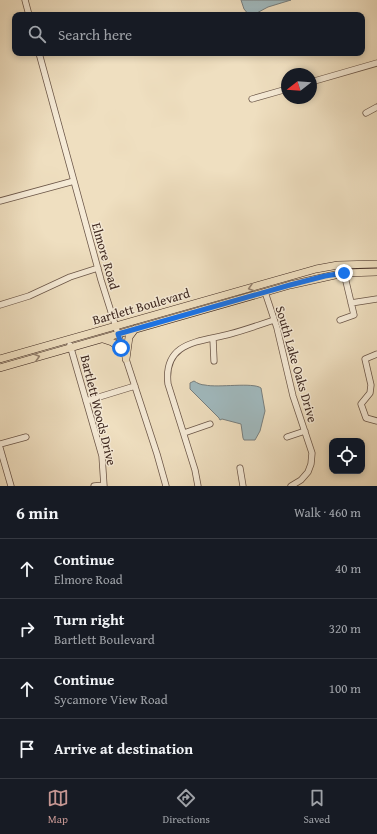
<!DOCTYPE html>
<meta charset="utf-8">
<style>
body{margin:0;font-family:"Gentium Book Plus",serif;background:#242831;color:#f1f3f6}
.controls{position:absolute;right:12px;bottom:12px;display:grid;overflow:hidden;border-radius:8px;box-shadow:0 2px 6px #0003}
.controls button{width:36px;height:36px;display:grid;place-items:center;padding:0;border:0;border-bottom:1px solid #363941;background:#171b24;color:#f1f3f6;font:20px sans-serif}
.compass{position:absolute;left:281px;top:68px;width:36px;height:36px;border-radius:50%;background:#171b24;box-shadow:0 2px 6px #0003;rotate:253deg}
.stop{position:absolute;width:12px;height:12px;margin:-9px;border:3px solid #1a73e8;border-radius:50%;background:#fff}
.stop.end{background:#1a73e8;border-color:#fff;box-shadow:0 1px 4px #0008}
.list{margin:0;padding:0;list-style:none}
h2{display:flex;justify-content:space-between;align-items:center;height:52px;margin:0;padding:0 16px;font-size:17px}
h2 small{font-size:13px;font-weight:400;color:#9ea1a6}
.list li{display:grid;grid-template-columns:26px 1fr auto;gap:12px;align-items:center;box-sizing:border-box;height:60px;padding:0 16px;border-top:1px solid #363941}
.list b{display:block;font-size:15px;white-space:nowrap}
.list p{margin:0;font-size:13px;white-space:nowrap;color:#9ea1a6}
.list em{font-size:13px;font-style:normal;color:#9ea1a6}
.icon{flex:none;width:22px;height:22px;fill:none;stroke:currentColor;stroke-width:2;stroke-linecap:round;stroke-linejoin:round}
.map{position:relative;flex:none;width:377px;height:486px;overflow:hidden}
.search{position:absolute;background:#171b24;box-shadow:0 2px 6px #0003;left:12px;right:12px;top:12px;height:44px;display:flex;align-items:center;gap:10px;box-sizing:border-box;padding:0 14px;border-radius:8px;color:#9ea1a6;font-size:15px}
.sheet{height:292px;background:#171b24}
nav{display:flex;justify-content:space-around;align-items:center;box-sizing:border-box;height:56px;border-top:1px solid #363941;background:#171b24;font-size:11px;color:#9ea1a6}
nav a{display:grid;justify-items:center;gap:2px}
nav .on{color:#c59692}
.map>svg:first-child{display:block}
.water{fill:#a0b9be;stroke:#787f7e}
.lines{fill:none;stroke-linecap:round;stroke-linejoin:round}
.minor-casing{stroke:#6a5547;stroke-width:7}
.major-casing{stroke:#3d271f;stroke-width:8}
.minor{stroke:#f5ead6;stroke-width:5.5}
.major{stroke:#efdfc0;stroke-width:7}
.oneway{stroke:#968370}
.route{stroke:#1a73e8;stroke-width:5}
.labels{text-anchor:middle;stroke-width:3;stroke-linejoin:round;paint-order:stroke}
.street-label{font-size:13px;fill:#3d271f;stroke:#f5ead6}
</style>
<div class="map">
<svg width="377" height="486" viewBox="0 0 377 486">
<rect width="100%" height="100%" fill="#efdfc0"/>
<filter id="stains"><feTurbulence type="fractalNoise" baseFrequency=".005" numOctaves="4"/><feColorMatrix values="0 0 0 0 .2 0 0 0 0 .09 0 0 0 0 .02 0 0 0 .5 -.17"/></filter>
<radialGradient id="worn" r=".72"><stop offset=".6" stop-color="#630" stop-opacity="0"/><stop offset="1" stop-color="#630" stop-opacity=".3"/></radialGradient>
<path class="water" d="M241,0H291L268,7L253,15H249L244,9Z
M194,381C197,383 201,385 205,385C218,388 253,382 261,388L265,411L260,431L255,440H244L243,438L241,424L222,419L220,420L219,418L190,389V383Z"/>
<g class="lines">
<g class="minor-casing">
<path id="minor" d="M25,0L29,15
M39,53L101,280L126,359L157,454L166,486
M311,82L377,63
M252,99L287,89
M366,113L377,107
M0,201L74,181
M265,292L277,328L293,396L312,453L311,464L308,472L301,480L291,486
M351,303L377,299
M0,305L29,296L70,277L98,268
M340,320L354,315L344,273
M213,339L214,361
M70,345L102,456L104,486
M377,354L365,359L371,385L370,393L361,404L366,418L377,421
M86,401L135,386
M184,433L210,424
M287,437L305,431
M0,444L26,437
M0,448L11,486
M240,468L243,486
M94,486L104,485
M198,486L195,470L168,384C163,341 200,342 230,334C245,330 259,325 274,320"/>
</g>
<g class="major-casing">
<path id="major" d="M103,339L112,342L123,350
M0,359L316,269L338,265L377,264
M126,359L129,337L135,329
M0,368L290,285L344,273L377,272"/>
</g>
<use href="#minor" class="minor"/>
<use href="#major" class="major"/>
</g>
<defs><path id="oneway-chevron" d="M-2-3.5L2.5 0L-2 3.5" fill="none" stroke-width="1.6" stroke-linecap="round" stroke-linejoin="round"/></defs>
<g class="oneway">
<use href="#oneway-chevron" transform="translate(251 288) rotate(164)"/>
<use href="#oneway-chevron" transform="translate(37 357) rotate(-16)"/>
</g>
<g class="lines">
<path class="route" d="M121,348L123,350L118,334L290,285L325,276L344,273"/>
</g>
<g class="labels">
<g class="street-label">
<text transform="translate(106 256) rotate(74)" y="5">Elmore Road</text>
<text transform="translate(141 306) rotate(-16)" y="5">Bartlett Boulevard</text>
<text transform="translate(297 364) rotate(74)" y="5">South Lake Oaks Drive</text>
<text transform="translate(99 410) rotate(76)" y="5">Bartlett Woods Drive</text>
</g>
</g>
<rect width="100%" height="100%" filter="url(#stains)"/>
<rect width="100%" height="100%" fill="url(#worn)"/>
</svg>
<div class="controls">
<button><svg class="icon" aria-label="locate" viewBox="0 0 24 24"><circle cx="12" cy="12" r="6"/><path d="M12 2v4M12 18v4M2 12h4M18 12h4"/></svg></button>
</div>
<svg class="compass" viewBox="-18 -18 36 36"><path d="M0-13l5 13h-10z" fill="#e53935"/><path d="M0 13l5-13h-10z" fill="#9ea1a6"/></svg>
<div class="stop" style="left:121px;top:348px"></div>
<div class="stop end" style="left:344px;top:273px"></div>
<div class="search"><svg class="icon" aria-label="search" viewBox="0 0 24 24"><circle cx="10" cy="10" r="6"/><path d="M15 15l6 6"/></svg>Search here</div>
</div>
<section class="sheet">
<h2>6 min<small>Walk · 460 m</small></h2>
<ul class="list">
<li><svg class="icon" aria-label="ahead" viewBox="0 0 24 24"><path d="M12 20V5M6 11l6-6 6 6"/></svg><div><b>Continue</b><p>Elmore Road</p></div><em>40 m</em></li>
<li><svg class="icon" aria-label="right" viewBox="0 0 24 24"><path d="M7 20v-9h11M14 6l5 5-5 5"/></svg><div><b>Turn right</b><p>Bartlett Boulevard</p></div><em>320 m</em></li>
<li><svg class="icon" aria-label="ahead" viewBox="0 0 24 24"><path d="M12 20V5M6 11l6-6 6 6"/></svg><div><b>Continue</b><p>Sycamore View Road</p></div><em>100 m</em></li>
<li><svg class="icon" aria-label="arrive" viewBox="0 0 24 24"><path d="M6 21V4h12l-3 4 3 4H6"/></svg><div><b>Arrive at destination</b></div></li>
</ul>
</section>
<nav>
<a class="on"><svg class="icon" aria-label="map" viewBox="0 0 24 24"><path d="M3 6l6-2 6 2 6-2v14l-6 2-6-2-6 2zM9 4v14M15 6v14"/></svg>Map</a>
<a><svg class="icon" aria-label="directions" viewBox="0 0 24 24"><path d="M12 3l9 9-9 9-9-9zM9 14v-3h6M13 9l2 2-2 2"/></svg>Directions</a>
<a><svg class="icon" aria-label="saved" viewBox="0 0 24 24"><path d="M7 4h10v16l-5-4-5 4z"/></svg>Saved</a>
</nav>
